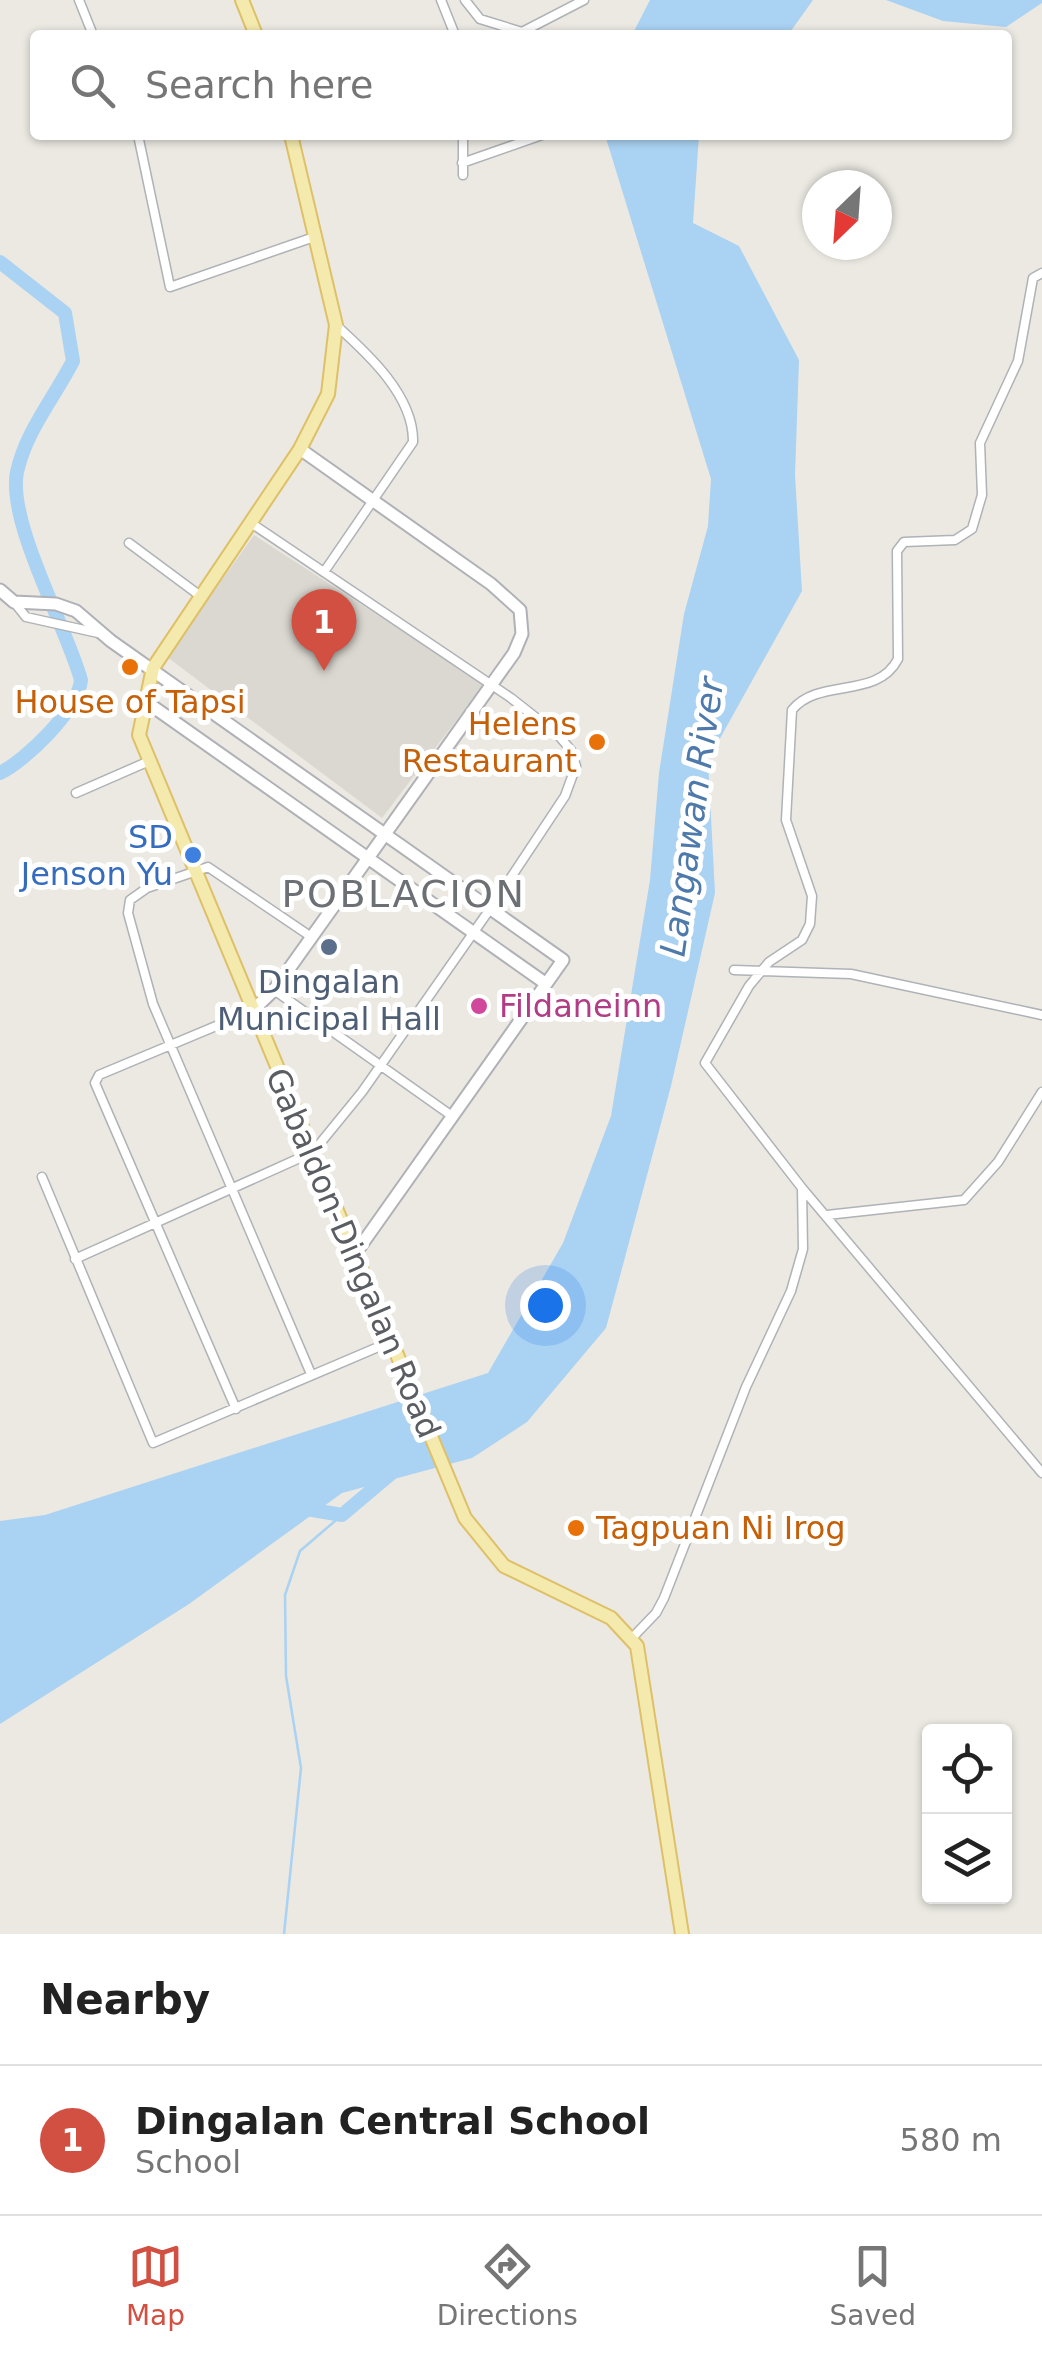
<!DOCTYPE html>
<style>
body{margin:0;font-family:"DejaVu Sans",sans-serif;background:#f6f6f6;color:#222}
.controls{position:absolute;right:30px;bottom:30px;display:grid;overflow:hidden;border-radius:10px;box-shadow:0 2px 8px #0004}
.controls button{width:90px;height:90px;display:grid;place-items:center;padding:0;border:0;border-bottom:2px solid #e0e0e0;background:#fff;color:#222;font:50px sans-serif}
.compass{position:absolute;left:802px;top:170px;width:90px;height:90px;border-radius:50%;background:#fff;box-shadow:0 2px 8px #0004;rotate:205deg}
.you{position:absolute;left:545px;top:1305px;width:35px;height:35px;margin:-25px;border:8px solid #fff;border-radius:50%;background:#1a73e8;box-shadow:0 0 0 15px #1a73e833}
.badge{display:grid;place-items:center;width:65px;height:65px;border-radius:50%;background:#d25041;color:#fff;font-size:32px;font-weight:700}
.pin{position:absolute;translate:-50% -82px;filter:drop-shadow(0 2px 5px #0008)}
.pin::after{content:'';position:absolute;top:52px;width:35px;height:30px;background:inherit;clip-path:polygon(0 0,100% 0,50% 100%)}
.list{margin:0;padding:0;list-style:none}
h2{display:flex;justify-content:space-between;align-items:center;height:130px;margin:0;padding:0 40px;font-size:42px}
h2 small{font-size:32px;font-weight:400;color:#767676}
.list li{display:grid;grid-template-columns:65px 1fr auto;gap:30px;align-items:center;box-sizing:border-box;height:150px;padding:0 40px;border-top:2px solid #e0e0e0}
.list b{display:block;font-size:38px;white-space:nowrap}
.list p{margin:0;font-size:32px;white-space:nowrap;color:#767676}
.list em{font-size:32px;font-style:normal;color:#767676}
.icon{flex:none;width:55px;height:55px;fill:none;stroke:currentColor;stroke-width:2;stroke-linecap:round;stroke-linejoin:round}
.map{position:relative;flex:none;width:1042px;height:1934px;overflow:hidden}
.search{position:absolute;background:#fff;box-shadow:0 2px 8px #0004;left:30px;right:30px;top:30px;height:110px;display:flex;align-items:center;gap:25px;box-sizing:border-box;padding:0 35px;border-radius:10px;color:#767676;font-size:38px}
.sheet{height:280px;background:#fff}
nav{display:flex;justify-content:space-around;align-items:center;box-sizing:border-box;height:140px;border-top:2px solid #e0e0e0;background:#fff;font-size:28px;color:#767676}
nav a{display:grid;justify-items:center;gap:5px}
nav .on{color:#d25041}
.map>svg:first-child{display:block}
.education{fill:#dbd8d1}
.water{fill:#aad2f3}
.lines{fill:none;stroke-linecap:round;stroke-linejoin:round}
.stream{stroke:#aad2f3;stroke-width:2.5}
.river{stroke:#aad2f3;stroke-width:14}
.street-casing{stroke:#afb2b6;stroke-width:11}
.secondary-casing{stroke:#afb1b6;stroke-width:15}
.primary-casing{stroke:#dec068;stroke-width:16}
.street{stroke:#fff;stroke-width:8}
.secondary{stroke:#fff;stroke-width:11}
.primary{stroke:#f4eaae;stroke-width:12}
.food-dot{fill:#e8710a;stroke:#fff;stroke-width:4}
.shop-dot{fill:#3f7fe0;stroke:#fff;stroke-width:4}
.service-dot{fill:#5c6f8a;stroke:#fff;stroke-width:4}
.hotel-dot{fill:#d1479c;stroke:#fff;stroke-width:4}
.labels{text-anchor:middle;stroke-width:10;stroke-linejoin:round;paint-order:stroke}
.food-label{font-size:32px;fill:#c56008;stroke:#fff}
.shop-label{font-size:32px;fill:#366cbe;stroke:#fff;text-anchor:end}
.service-label{font-size:32px;fill:#4e5e75;stroke:#fff}
.hotel-label{font-size:32px;fill:#b23c85;stroke:#fff;text-anchor:start}
.street-label{font-size:32px;fill:#5a5d61;stroke:#fff}
.water-label{font-size:35px;font-style:italic;fill:#4e79ab;stroke:#fff}
.quarter-label{font-size:38px;letter-spacing:2.5px;fill:#6c6f73;stroke:#fff}
</style>
<div class="map">
<svg width="1042" height="1934" viewBox="0 0 1042 1934">
<rect width="100%" height="100%" fill="#ebe9e2"/>
<path class="education" d="M254,535L484,684L382,818L167,657Z"/>
<path class="water" d="M650,0H813L788,35H632Z
M886,0H1042V3L1006,27L943,21Z
M605,135H699L693,223L739,246L799,360L795,475L802,591L708,760L715,893L671,1086L606,1328L527,1422L472,1458L342,1493L189,1604L0,1724V1521L45,1515L488,1373L563,1243L611,1116L650,880L659,773L684,614L708,526L711,479Z"/>
<g class="lines">
<path class="stream" d="M284,1934L301,1768L286,1676L285,1595L300,1551L342,1515"/>
<path class="river" d="M0,262L65,313L73,361C54,398 26,431 17,472C7,522 67,628 81,680C78,710 26,760 0,773
M301,1508L342,1515L393,1472"/>
<g class="street-casing">
<path id="street" d="M79,0L93,35
M441,0L455,35
M465,0L480,19L522,32L584,0
M138,135L170,287L317,236
M463,135V175
M462,163L542,135
M129,543L199,595
M324,572L413,442C414,396 368,354 337,326
M14,602L26,617L98,633
M76,793L147,762
M310,936L208,867L147,888L130,900L128,913L153,1004L311,1374
M734,970L851,974L1042,1015
M274,990L452,1116
M42,1177L153,1443L390,1342
M802,1188L1042,1473
M827,1215L964,1200L998,1162L1042,1092
M75,1259L313,1152L362,1092L490,909L565,796L576,766L571,750L558,735L511,698L251,523
M236,1409L95,1083L99,1075L252,1011
M632,1638L656,1613L664,1598L746,1387L791,1291L803,1249L802,1188L705,1063L749,986L769,962L802,940L810,924L812,896L786,820L792,710C819,677 877,700 898,659L897,551L904,542L955,540L972,529L982,495L980,443L1018,361L1033,278L1042,273"/>
</g>
<g class="secondary-casing">
<path id="secondary" d="M0,590L14,602L56,604L76,611L111,641L563,960L355,1254
M145,701L545,983
M252,1011L274,990L514,653L522,634L520,610L491,584L300,449"/>
</g>
<g class="primary-casing">
<path id="primary" d="M242,0L256,35
M291,135L336,325L328,394L300,449L153,668L139,735L465,1518L504,1566L611,1618L637,1646L682,1934"/>
</g>
<use href="#street" class="street"/>
<use href="#secondary" class="secondary"/>
<use href="#primary" class="primary"/>
</g>
<g class="food-dot">
<circle cx="130" cy="667" r="10"/>
<circle cx="597" cy="742" r="10"/>
<circle cx="576" cy="1528" r="10"/>
</g>
<circle class="shop-dot" cx="193" cy="855" r="10"/>
<circle class="service-dot" cx="329" cy="947" r="10"/>
<circle class="hotel-dot" cx="479" cy="1006" r="10"/>
<g class="labels">
<g class="food-label">
<text x="130" y="713">House of Tapsi</text>
<text x="577" y="735" text-anchor="end">Helens<tspan x="577" dy="37">Restaurant</tspan></text>
<text x="596" y="1539" text-anchor="start">Tagpuan Ni Irog</text>
</g>
<g class="shop-label">
<text x="173" y="848">SD<tspan x="173" dy="37">Jenson Yu</tspan></text>
</g>
<g class="service-label">
<text x="329" y="993">Dingalan<tspan x="329" dy="37">Municipal Hall</tspan></text>
</g>
<g class="hotel-label">
<text x="499" y="1017">Fildaneinn</text>
</g>
<g class="street-label">
<text transform="translate(353 1253) rotate(67)" y="11">Gabaldon-Dingalan Road</text>
</g>
<g class="water-label">
<text transform="translate(692 817) rotate(-82)" y="12">Langawan River</text>
</g>
<g class="quarter-label">
<text x="404" y="907">POBLACION</text>
</g>
</g>
</svg>
<div class="controls">
<button><svg class="icon" aria-label="locate" viewBox="0 0 24 24"><circle cx="12" cy="12" r="6"/><path d="M12 2v4M12 18v4M2 12h4M18 12h4"/></svg></button>
<button><svg class="icon" aria-label="layers" viewBox="0 0 24 24"><path d="M12 4l9 5-9 5-9-5zM3 14l9 5 9-5"/></svg></button>
</div>
<svg class="compass" viewBox="-18 -18 36 36"><path d="M0-13l5 13h-10z" fill="#e53935"/><path d="M0 13l5-13h-10z" fill="#767676"/></svg>
<div class="you"></div>
<div class="pin badge" style="left:324px;top:671px">1</div>
<div class="search"><svg class="icon" aria-label="search" viewBox="0 0 24 24"><circle cx="10" cy="10" r="6"/><path d="M15 15l6 6"/></svg>Search here</div>
</div>
<section class="sheet">
<h2>Nearby<small></small></h2>
<ul class="list">
<li><span class="badge">1</span><div><b>Dingalan Central School</b><p>School</p></div><em>580 m</em></li>
</ul>
</section>
<nav>
<a class="on"><svg class="icon" aria-label="map" viewBox="0 0 24 24"><path d="M3 6l6-2 6 2 6-2v14l-6 2-6-2-6 2zM9 4v14M15 6v14"/></svg>Map</a>
<a><svg class="icon" aria-label="directions" viewBox="0 0 24 24"><path d="M12 3l9 9-9 9-9-9zM9 14v-3h6M13 9l2 2-2 2"/></svg>Directions</a>
<a><svg class="icon" aria-label="saved" viewBox="0 0 24 24"><path d="M7 4h10v16l-5-4-5 4z"/></svg>Saved</a>
</nav>
